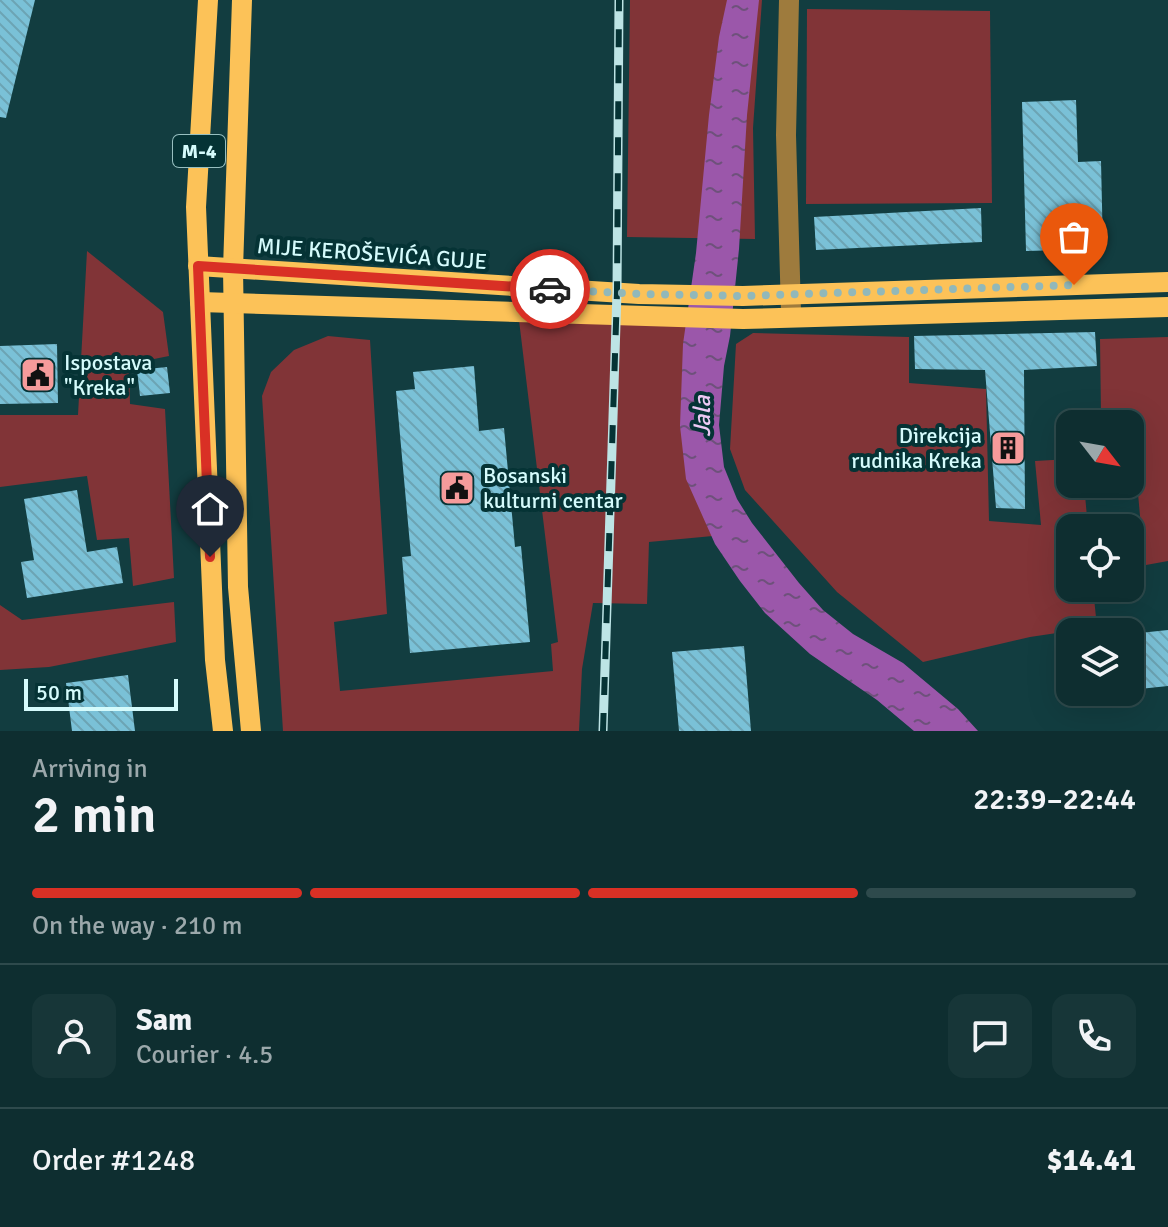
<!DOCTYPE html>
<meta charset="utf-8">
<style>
body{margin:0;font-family:Signika,sans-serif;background:#173638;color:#f1f3f6;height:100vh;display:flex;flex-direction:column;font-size:30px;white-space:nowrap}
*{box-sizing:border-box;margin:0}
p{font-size:26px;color:#9ba8ab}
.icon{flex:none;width:44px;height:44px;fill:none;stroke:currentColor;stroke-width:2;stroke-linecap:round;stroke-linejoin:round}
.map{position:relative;height:731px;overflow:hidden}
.panel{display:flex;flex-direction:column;background:#0e2e30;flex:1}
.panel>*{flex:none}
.needle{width:52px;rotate:121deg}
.fabs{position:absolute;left:1056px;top:410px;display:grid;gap:16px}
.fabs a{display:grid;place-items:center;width:88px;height:88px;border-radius:16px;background:#0e2e30;box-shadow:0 8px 32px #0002,0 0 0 2px #2e4a4c;font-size:40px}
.scale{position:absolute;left:24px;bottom:20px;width:154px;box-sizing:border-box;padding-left:8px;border:4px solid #d5fbfc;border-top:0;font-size:22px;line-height:28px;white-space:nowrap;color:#d5fbfc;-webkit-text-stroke:6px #053335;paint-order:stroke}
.pin{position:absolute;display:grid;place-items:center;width:68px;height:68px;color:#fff;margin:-82px -34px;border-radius:50% 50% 50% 0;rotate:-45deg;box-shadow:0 0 8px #0007}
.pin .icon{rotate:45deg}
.courier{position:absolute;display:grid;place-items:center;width:80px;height:80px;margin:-40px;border:6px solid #d93025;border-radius:50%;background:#fff;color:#222;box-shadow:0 2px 10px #0007}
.overview em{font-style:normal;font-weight:600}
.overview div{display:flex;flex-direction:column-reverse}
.overview{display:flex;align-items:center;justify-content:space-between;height:136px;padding:0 32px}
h1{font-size:52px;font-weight:600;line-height:60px}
.bar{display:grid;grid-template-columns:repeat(4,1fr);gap:12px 8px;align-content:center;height:96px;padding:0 32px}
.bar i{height:10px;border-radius:6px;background:#2e4a4c}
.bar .active{background:#d93025}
.bar p{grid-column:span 4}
.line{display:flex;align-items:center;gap:20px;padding:0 32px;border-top:2px solid #2e4a4c}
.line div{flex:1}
.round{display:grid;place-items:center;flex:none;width:84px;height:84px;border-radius:16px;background:#173638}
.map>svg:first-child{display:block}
.green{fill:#813437}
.water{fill:url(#water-ripples)}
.building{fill:url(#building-back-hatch)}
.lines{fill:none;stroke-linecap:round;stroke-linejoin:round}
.minor{stroke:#9e7b3d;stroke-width:20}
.major{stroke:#fcc258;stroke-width:20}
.rail-casing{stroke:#bde4e5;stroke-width:9}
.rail{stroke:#053335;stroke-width:6;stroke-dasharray:18;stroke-linecap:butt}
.done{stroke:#91b8ba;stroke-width:8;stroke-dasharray:0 14.4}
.route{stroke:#d93025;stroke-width:10}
.labels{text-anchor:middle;stroke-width:8;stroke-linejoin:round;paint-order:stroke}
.shield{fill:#053335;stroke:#97bfc0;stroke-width:2}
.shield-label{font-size:20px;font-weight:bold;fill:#d5fbfc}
.street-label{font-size:22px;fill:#d5fbfc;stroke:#053335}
.poi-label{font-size:22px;fill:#d5fbfc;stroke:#053335;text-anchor:start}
.water-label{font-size:24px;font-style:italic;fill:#ecc9f4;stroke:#053335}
</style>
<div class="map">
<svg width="1168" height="731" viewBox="0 0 1168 731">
<defs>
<pattern id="water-ripples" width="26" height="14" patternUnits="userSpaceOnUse" patternTransform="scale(2)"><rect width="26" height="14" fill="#9b57aa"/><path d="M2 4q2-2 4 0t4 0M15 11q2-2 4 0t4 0" fill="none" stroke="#6e517b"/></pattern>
<pattern id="building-back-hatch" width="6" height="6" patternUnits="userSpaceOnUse" patternTransform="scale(2)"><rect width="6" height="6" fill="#7ac1d7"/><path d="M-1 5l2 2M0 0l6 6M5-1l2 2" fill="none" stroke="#6ca4b4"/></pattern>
</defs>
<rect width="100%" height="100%" fill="#123d40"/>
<g class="green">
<polygon points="630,0 762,0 753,128 755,239 627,237"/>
<polygon points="807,9 990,11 992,203 806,204"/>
<polygon points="87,251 163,312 169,356 129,364 130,404 165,409 174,578 133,586 129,538 97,540 87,476 0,487 0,415 78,415"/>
<polygon points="518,312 705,318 700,428 734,534 649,542 647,604 593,603 582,669 579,731 283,731 262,396 271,372 294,350 328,336 370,340 387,614 334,622 340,691 553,671 551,644 558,642"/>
<polygon points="753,333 909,337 909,383 986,389 989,521 1041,525 1035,461 1070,459 1070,484 1084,484 1088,528 1070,528 1070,588 1093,588 1097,627 1030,637 923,662 837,592 745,490 730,449 736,344"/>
<polygon points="1168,337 1168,561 1146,565 1144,560 1131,416 1101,416 1100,339"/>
<polygon points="174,602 176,642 49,667 0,670 0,605 22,620"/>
</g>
<polygon class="water" points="727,0 759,0 747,115 739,249 730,336 724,366 719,425 724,467 737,499 752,523 799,583 823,610 853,634 903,663 958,709 978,731 914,731 877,700 810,654 765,613 740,581 715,544 686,479 680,426 683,344 696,253 709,115 719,37"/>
<g class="building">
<polygon points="0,0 35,0 6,118 0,117"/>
<polygon points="1076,100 1078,162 1101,161 1103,249 1026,251 1022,102"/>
<polygon points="981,208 982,242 816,250 814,217"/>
<polygon points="1095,332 1097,366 1024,370 1025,509 996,508 985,370 915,369 914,336"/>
<polygon points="57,344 58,403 0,404 0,346"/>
<polygon points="474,366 479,431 504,428 515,547 521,546 530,642 410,653 402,557 411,556 396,391 415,389 413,372"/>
<polygon points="167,367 170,393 140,396 137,370"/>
<polygon points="77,490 87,552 117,547 123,583 27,598 21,562 34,560 24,499"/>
<polygon points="1168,630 1168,686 1130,690 1130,634"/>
<polygon points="744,646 751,731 679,731 672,652"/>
<polygon points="128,675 135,731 72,731 66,683"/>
</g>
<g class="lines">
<polyline class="minor" points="789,0 786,135 791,312"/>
<g class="major">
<polyline points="208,0 196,207 215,660 223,731"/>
<polyline points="242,0 233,269 238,587 251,731"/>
<polyline points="198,266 639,294 743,296 1168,282"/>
<polyline points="200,302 743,319 1168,307"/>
</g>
<defs>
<polyline id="rail" points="603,731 617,292 619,0"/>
</defs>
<use href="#rail" class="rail-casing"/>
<use href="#rail" class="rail"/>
</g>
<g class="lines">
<polyline class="done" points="550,289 639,294 743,296 1074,285"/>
<polyline class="route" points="210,557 198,266 550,289"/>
</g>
<defs>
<symbol id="civic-square" viewBox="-11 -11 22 22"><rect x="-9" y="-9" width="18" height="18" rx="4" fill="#f59b9b" stroke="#053335"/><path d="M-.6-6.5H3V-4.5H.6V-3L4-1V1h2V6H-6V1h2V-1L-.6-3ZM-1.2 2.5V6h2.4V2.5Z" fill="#111"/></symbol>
<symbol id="building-square" viewBox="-11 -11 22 22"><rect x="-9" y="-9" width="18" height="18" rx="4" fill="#f59b9b" stroke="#053335"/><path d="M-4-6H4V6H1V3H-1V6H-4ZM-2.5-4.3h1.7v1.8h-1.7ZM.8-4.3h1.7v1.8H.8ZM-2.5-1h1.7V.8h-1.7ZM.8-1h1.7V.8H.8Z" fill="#111"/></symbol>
</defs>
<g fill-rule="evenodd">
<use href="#civic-square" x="18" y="355" width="40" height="40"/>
<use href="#building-square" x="988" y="428" width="40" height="40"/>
<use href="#civic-square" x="437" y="468" width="40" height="40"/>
</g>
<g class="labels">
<rect class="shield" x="173" y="135" width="52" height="32" rx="6"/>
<g class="shield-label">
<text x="199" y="158">M-4</text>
</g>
<g class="street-label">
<text transform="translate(372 253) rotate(4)" y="8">MIJE KEROŠEVIĆA GUJE</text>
</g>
<g class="poi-label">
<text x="64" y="370">Ispostava<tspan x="64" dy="25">"Kreka"</tspan></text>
<text x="982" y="443" text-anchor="end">Direkcija<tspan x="982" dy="25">rudnika Kreka</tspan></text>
<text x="483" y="483">Bosanski<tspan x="483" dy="25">kulturni centar</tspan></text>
</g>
<g class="water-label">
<text transform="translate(702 416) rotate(-90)" y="8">Jala</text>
</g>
</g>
</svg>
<div class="fabs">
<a><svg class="needle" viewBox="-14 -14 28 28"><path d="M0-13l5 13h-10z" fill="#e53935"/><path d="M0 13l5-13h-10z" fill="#9ba8ab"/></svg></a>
<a><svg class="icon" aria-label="locate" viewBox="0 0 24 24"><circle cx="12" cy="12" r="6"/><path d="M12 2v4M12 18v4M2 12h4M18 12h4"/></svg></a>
<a><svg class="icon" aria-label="layers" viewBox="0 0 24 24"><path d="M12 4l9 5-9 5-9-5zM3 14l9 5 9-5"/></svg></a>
</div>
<div class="scale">50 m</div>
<div class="pin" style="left:1074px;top:285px;background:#ea580c"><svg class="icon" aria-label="bag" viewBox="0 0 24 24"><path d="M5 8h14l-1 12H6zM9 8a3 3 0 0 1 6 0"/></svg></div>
<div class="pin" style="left:210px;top:557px;background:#1f2937"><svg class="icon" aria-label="home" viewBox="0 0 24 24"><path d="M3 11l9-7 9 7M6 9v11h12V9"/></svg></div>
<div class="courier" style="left:550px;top:289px"><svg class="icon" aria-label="car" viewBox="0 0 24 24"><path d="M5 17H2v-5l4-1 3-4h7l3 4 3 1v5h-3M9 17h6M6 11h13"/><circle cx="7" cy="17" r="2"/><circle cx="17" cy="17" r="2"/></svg></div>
</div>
<section class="panel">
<div class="overview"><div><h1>2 min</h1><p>Arriving in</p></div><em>22:39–22:44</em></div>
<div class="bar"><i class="active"></i><i class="active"></i><i class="active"></i><i></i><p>On the way · 210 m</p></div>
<div class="line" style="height:144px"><a class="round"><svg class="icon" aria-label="person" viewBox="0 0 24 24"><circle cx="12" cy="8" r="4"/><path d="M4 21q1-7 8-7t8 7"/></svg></a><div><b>Sam</b><p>Courier · 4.5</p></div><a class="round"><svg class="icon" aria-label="chat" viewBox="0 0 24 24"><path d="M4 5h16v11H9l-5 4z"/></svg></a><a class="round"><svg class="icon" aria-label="phone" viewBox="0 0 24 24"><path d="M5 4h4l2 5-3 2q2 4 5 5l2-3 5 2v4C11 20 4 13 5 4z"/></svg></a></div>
<div class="line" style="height:104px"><div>Order #1248</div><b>$14.41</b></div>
</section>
